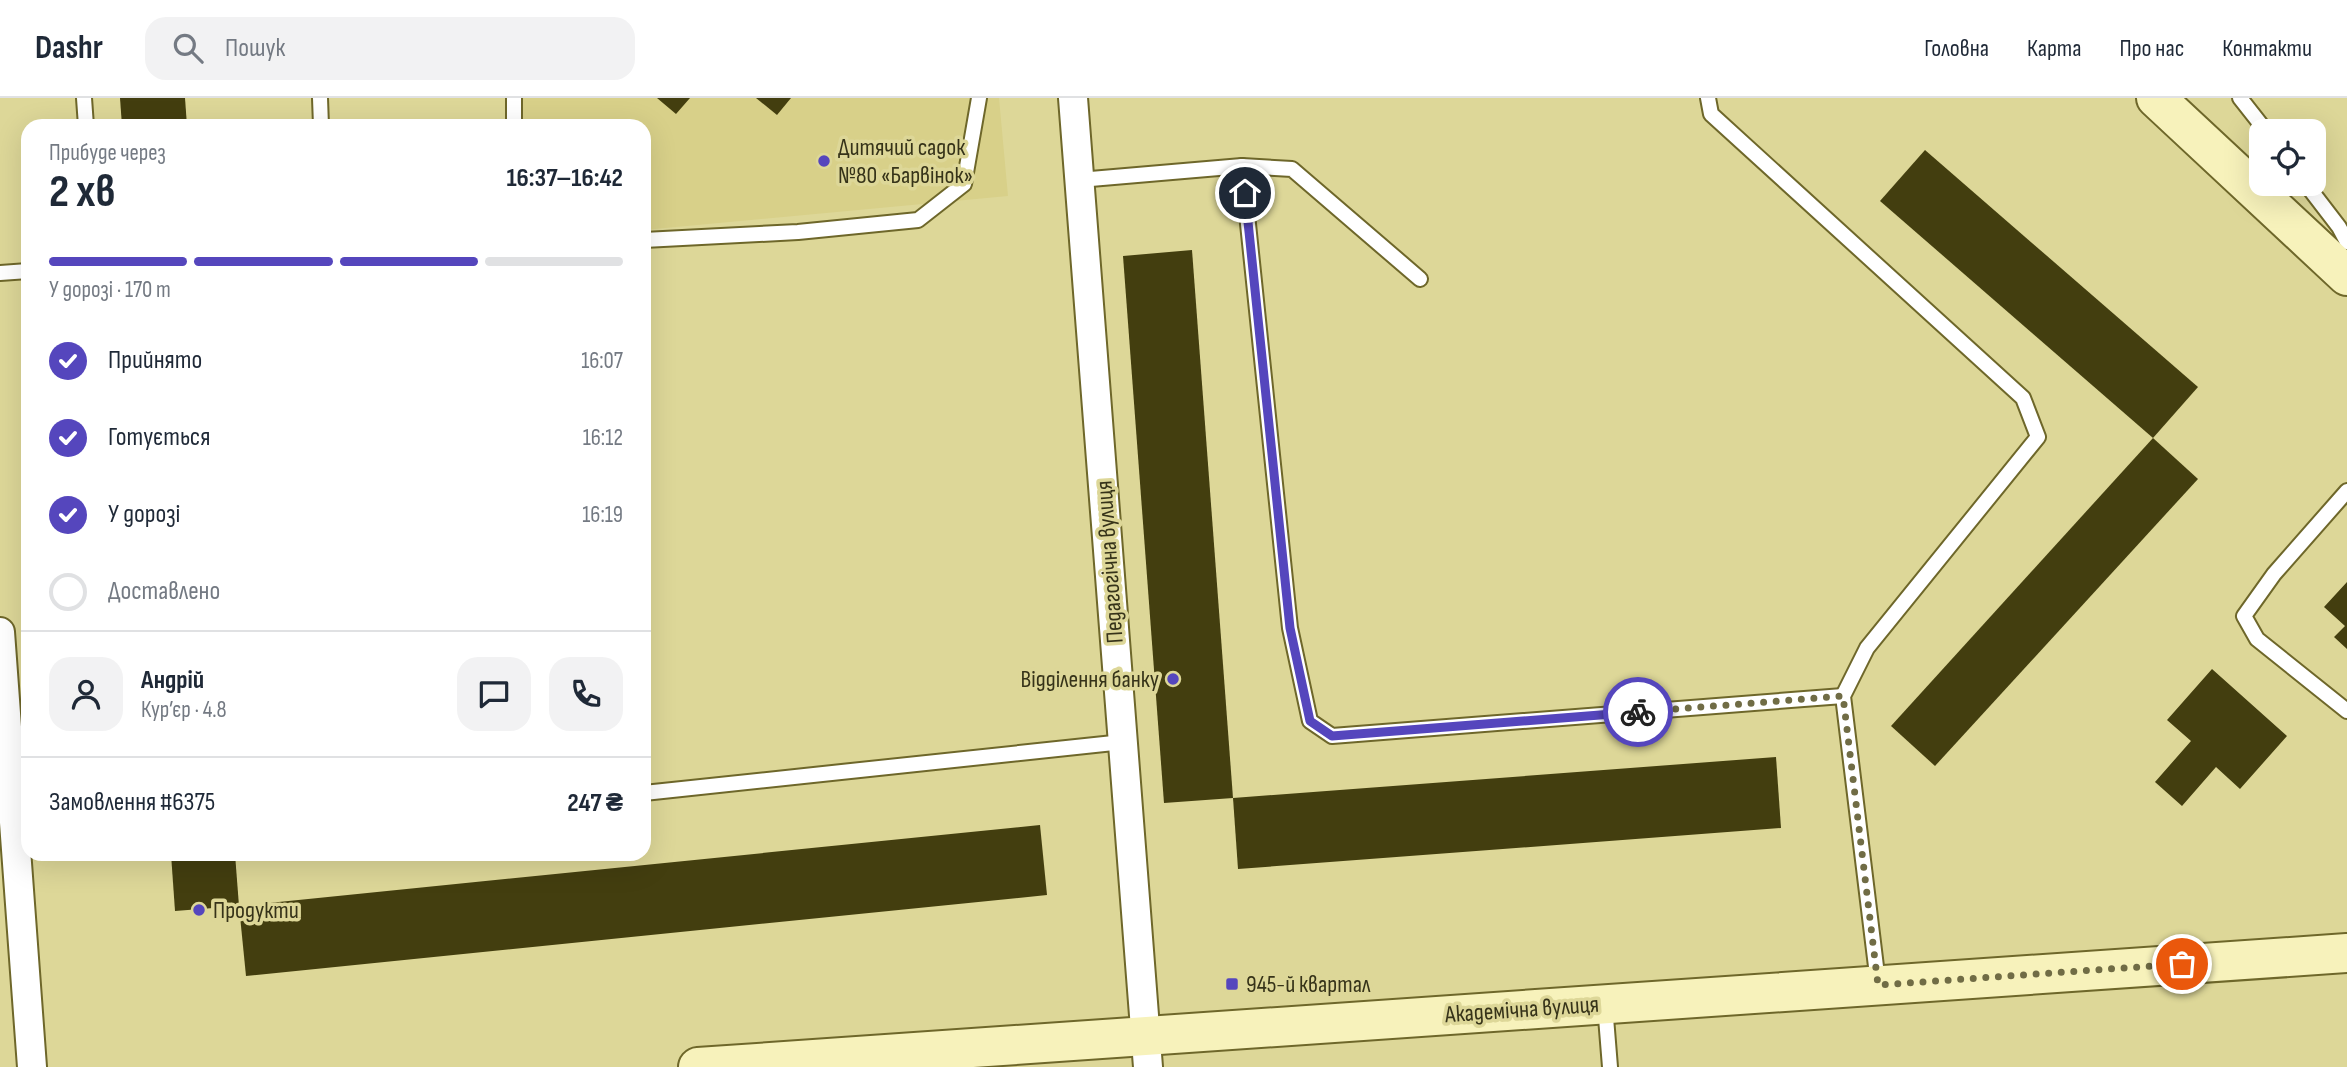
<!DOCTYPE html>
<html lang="uk">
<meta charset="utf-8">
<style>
body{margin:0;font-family:"Sofia Sans Condensed",sans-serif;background:#f2f2f3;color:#1f2937;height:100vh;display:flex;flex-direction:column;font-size:26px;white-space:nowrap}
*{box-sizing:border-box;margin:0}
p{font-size:23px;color:#747a83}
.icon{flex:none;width:38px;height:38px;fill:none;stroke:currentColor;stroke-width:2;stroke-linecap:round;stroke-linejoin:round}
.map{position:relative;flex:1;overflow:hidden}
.details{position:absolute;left:21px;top:21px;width:630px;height:742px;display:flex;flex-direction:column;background:#fff;border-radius:21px;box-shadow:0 7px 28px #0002}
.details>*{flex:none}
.fabs{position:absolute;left:2249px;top:21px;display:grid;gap:14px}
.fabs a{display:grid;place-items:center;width:77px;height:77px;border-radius:14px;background:#fff;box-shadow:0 7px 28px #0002;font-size:35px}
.pin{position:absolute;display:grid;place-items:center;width:60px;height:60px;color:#fff;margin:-30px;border:4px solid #fff;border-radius:50%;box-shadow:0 2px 7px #0007}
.courier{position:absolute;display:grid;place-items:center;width:70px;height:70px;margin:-35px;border:5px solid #5546bd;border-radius:50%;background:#fff;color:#222;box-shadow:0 2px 9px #0007}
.summary em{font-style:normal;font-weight:700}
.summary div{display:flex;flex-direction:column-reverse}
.summary{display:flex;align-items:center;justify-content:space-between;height:119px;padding:0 28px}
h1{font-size:46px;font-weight:700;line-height:52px}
.bar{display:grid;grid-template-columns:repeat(4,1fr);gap:10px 7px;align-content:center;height:84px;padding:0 28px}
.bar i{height:9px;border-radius:5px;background:#e0e1e3}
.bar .current{background:#5546bd}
.bar p{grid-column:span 4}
.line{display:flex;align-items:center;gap:18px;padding:0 28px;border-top:2px solid #e0e1e3}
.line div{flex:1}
.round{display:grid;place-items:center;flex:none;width:74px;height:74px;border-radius:21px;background:#f2f2f3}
ol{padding:0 28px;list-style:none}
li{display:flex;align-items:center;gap:21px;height:77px}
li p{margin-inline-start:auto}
li .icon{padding:7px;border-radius:50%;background:#5546bd;color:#fff;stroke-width:4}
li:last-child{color:#747a83}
li i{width:38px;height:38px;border:4px solid #e0e1e3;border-radius:50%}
header{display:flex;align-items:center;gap:42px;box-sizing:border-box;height:98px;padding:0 35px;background:#fff;border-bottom:2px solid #e0e1e3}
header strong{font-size:33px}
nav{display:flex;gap:38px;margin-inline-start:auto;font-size:24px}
.search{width:490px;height:63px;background:#f2f2f3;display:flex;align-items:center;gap:18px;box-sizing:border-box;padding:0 24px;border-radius:21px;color:#747a83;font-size:26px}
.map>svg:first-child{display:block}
.built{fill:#d8d089}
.building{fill:#433e0f}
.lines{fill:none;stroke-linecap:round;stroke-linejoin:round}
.lane-casing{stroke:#6e672a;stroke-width:18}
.street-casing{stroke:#6e672a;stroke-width:32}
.secondary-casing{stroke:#6e672a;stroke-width:42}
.lane{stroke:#fff;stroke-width:14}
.street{stroke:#fff;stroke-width:28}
.secondary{stroke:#f7f2bb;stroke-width:38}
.done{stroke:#706c45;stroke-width:7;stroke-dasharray:0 12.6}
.route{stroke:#5546bd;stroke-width:9}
.poi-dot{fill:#5546bd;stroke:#ddd798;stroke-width:2.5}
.labels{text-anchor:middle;stroke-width:7;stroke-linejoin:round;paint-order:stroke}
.poi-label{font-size:24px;fill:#363319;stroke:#ddd798;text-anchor:start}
.street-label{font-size:24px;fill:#363319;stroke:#ddd798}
</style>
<header>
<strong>Dashr</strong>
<div class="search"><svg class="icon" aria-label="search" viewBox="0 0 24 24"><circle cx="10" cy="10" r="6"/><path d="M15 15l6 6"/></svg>Пошук</div>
<nav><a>Головна</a><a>Карта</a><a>Про нас</a><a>Контакти</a></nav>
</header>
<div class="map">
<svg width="2347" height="969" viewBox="0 0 2347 969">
<rect width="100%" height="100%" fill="#ddd798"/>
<polygon class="built" points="515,0 999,0 1008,98 644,132 644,28 518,28"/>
<g class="building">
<polygon points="120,0 185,0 187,28 122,28"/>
<polygon points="657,0 690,0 676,16"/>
<polygon points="756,0 791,0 777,17"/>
<polygon points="1925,52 2198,289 2153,340 1880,103"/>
<polygon points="1192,152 1233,700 1164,705 1123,158"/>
<polygon points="2153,340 2198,381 1935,668 1891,628"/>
<polygon points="2347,484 2347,551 2334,539 2345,528 2324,509"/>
<polygon points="2212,571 2287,638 2240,691 2216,669 2182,708 2155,684 2191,643 2167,622"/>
<polygon points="1776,659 1781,730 1238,771 1233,700"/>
<polygon points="1040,727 1047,797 246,878 239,808"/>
<polygon points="171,756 235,756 239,808 175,813"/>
</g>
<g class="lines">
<defs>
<g id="lane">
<polyline points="84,0 86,28"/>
<polyline points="320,0 321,28"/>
<polyline points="1708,0 1711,16 2023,300 2038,339 1867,550 1843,598 1878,885"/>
<polyline points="2240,0 2266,33"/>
<polyline points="514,28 514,0"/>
<polyline points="1242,68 1290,530 1310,623 1332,638 1843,598"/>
<polyline points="1079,82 1242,68 1292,71 1420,181"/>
<polyline points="2306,86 2339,129 2347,144"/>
<polyline points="644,142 798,134 918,122 964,86 979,0"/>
<polyline points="0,175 28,173"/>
<polyline points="2347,393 2274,476 2244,518 2257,541 2347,613"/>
<polyline points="644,695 1123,644"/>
<polyline points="1605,907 1610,969"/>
</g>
<g id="street">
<polyline points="1073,0 1148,969"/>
<polyline points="0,534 32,969"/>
</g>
<g id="secondary">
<polyline points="2156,0 2347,178"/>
<polyline points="698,969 2347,855"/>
</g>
</defs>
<use href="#lane" class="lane-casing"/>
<use href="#street" class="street-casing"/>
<use href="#secondary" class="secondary-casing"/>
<use href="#lane" class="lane"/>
<use href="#street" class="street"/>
<use href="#secondary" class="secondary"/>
</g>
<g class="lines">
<polyline class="done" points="1638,614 1843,598 1878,887 2182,866"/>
<polyline class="route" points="1245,95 1290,530 1310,623 1332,638 1638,614"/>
</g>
<g class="poi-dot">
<circle cx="824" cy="63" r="7"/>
<circle cx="1173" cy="581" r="7"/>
<circle cx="199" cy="812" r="7"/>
<rect x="1225" y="879" width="14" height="14" rx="3.5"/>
</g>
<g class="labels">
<g class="poi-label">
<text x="838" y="57">Дитячий садок<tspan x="838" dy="28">№80 «Барвінок»</tspan></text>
<text x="1159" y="589" text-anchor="end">Відділення банку</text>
<text x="213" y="820">Продукти</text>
<text x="1246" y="894">945-й квартал</text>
</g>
<g class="street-label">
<text transform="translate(1109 464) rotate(-94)" y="8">Педагогічна вулиця</text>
<text transform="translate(1522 911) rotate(-4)" y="8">Академічна вулиця</text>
</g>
</g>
</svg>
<div class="fabs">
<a><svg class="icon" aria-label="locate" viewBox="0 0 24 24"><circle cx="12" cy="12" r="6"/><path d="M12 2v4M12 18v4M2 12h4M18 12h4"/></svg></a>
</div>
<div class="pin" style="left:2182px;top:866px;background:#ea580c"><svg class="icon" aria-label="bag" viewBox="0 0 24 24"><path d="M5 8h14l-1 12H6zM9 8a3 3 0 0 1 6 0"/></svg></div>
<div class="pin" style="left:1245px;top:95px;background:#1f2937"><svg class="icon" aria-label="home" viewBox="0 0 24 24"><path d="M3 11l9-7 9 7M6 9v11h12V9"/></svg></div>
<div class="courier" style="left:1638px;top:614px"><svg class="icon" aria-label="bike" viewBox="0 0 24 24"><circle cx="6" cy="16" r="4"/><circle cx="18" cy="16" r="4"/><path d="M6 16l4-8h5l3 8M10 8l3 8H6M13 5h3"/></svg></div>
<section class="details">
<div class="summary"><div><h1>2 хв</h1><p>Прибуде через</p></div><em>16:37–16:42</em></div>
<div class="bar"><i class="current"></i><i class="current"></i><i class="current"></i><i></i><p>У дорозі · 170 m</p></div>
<ol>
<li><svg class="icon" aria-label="check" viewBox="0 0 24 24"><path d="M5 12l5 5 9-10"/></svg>Прийнято<p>16:07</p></li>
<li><svg class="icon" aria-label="check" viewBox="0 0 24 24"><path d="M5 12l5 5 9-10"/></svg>Готується<p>16:12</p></li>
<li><svg class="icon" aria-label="check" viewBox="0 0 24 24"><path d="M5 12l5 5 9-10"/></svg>У дорозі<p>16:19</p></li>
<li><i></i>Доставлено</li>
</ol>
<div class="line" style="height:126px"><a class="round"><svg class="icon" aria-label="person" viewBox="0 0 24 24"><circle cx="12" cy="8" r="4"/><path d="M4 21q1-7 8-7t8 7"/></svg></a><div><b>Андрій</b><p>Кур’єр · 4.8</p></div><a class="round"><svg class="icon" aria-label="chat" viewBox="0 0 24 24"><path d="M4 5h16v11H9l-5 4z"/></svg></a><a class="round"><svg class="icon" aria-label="phone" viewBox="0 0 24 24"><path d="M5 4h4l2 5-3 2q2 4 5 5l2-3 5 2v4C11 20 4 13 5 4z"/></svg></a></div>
<div class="line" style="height:91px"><div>Замовлення #6375</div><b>247 ₴</b></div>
</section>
</div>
